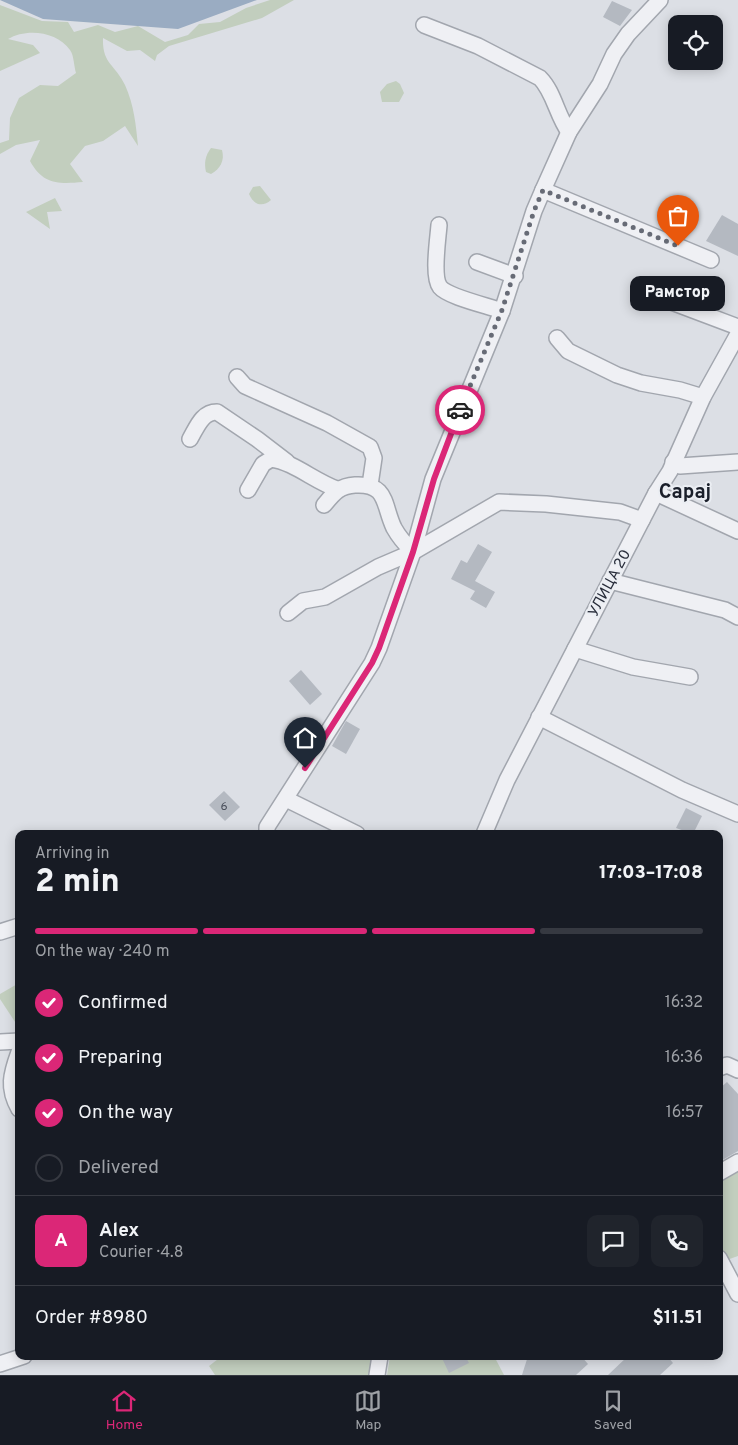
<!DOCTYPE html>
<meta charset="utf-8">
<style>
body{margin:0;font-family:Overpass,sans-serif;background:#20242c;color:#f1f3f6;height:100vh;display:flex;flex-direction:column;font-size:19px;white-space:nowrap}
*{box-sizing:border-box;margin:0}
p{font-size:16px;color:#9ea1a6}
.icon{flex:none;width:28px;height:28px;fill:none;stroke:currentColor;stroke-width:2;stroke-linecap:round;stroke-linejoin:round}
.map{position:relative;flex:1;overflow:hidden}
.details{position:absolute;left:15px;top:830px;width:708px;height:530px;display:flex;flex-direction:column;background:#171b24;border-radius:10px;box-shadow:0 2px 12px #0003}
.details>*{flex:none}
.controls{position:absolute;left:668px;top:15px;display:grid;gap:10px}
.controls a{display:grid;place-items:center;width:55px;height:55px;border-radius:10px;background:#171b24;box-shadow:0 2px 12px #0003;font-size:25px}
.pin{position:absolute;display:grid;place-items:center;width:42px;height:42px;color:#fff;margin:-51px -21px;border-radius:50% 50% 50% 0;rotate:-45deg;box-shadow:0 0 5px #0007}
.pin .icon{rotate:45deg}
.courier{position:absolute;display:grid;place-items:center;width:50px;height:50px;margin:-25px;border:4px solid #db2777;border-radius:50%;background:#fff;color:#222;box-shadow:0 1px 6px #0007}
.bubble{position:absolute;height:35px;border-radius:10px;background:#171b24;box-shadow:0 2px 12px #0003;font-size:16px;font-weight:800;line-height:35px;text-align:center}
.headline em{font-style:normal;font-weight:800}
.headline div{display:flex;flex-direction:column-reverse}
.headline{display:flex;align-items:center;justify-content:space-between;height:85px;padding:0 20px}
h1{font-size:32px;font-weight:800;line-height:38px}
.bar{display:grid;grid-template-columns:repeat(4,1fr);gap:8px 5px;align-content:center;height:60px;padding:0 20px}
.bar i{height:6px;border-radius:4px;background:#363941}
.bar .current{background:#db2777}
.bar p{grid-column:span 4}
.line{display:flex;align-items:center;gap:12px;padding:0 20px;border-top:1px solid #363941}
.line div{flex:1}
.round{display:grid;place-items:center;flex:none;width:52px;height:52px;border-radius:10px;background:#20242c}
ol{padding:0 20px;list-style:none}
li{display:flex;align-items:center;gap:15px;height:55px}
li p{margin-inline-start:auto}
li .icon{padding:5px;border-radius:50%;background:#db2777;color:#fff;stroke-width:4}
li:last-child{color:#9ea1a6}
li i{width:28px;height:28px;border:2px solid #363941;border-radius:50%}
.tab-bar{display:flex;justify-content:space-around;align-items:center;height:70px;border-top:1px solid #363941;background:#171b24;font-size:14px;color:#9ea1a6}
.tab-bar a{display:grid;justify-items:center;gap:2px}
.tab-bar .current{color:#db2777}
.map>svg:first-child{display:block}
.green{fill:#c2cebe}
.water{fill:#9aacc2}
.building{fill:#b4b9c1}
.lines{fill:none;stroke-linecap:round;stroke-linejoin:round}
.minor-casing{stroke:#a2a6ae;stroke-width:18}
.minor{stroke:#eff0f4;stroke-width:15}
.done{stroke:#676b76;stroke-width:5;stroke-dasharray:0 9}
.route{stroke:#db2777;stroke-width:6}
.labels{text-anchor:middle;stroke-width:4;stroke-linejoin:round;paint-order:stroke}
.number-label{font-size:12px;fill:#4b505c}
.street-label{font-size:15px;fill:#282d3a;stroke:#ebeef3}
.district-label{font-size:20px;font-weight:bold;fill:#1a1f2a;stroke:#ebeef3}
</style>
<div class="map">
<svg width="738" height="1375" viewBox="0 0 738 1375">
<rect width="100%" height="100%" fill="#dcdfe5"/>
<g class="green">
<path d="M270 0H294L262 18 169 46 157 55 155 61 140 50 127 51 103 38C102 64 115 64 125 85 134 105 136 125 138 146L125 126 103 141 85 146 70 164 83 182C59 184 43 185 30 161L40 140 16 145 0 154V143L9 140 10 118 19 98 40 85 58 86 76 73C74 67 74 55 70 50 57 31 26 28 8 39L33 45 40 53 0 71V5L42 21 68 22 74 32 98 25 115 32 138 26 165 42 188 35 199 24 220 22 246 8Z"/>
<polygon points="396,81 400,84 404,93 399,102 382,102 380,92 387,84"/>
<path d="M211 148 222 150C225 161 220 169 211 174L206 172C204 163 205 156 211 148Z"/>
<path d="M260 186 271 200C262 208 253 204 249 194L253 187Z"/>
<polygon points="55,198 62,211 47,212 50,229 26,212"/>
<polygon points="19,983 19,1028 0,999 0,994"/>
<polygon points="738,1162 738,1256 721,1262 719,1258 719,1173"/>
<polygon points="222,1356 372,1356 369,1375 215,1375 209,1366"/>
<polygon points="390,1356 494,1356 504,1375 387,1375"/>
</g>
<polygon class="water" points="0,0 257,0 178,29 43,19"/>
<g class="building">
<polygon points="612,1 632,10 620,26 603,17"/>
<polygon points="722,215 738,224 738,256 706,241"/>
<polygon points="478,544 492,552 475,581 495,592 486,608 470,599 475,591 451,579 461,560 467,563"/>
<polygon points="301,670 322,694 310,705 289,681"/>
<polygon points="346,721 360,729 346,754 332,746"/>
<polygon points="224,791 240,807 225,821 209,805"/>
<polygon points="686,808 702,816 693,834 676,828"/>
<polygon points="727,1082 738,1094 738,1151 719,1162 719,1089"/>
<polygon points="441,1356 465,1356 469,1363 449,1373"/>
<polygon points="528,1356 581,1356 588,1364 576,1375 522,1375"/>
<polygon points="628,1356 667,1356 673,1363 660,1375 608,1375"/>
</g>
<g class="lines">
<defs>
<g id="minor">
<path d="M424 25 478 46 540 78C554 92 557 116 569 132"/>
<polyline points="543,190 711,260"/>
<path d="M439 225C438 239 432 277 440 287 448 297 489 306 502 311"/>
<polyline points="477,262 515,276"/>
<polyline points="661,298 738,327"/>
<polyline points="557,338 568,351 617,375 641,383 680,390 703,397"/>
<polyline points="237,377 245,386 327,423 370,447 374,458 370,485"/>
<path d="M190 439C197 427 202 412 217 412L257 439 287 462"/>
<polyline points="673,462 680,466 738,462"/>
<path d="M248 490 263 464 271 459C294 462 314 481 337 489"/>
<polyline points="656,493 738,531"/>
<path d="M324 505C334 493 339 486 355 485 388 483 383 505 394 528 399 537 406 545 413 552"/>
<polyline points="610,581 725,610 738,617"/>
<polyline points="288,613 303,601 325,597 378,567 413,552 499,502 546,504 620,512 642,520"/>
<polyline points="575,649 633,667 690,677"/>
<polyline points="539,717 682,790 738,814"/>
<polyline points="286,799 357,834"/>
<polyline points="267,834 267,827 372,663 379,648 413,552 433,479 502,311 534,211 543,190 569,132 600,84 614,54 628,34 660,0"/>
<polyline points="484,834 507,780 656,493 670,471 703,397 738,334"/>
<polyline points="0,932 19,926"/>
<polyline points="0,1042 19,1041"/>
<path d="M19 1052C11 1074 7 1088 19 1109"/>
<polyline points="719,1068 727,1065 738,1070"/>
<polyline points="719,1173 738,1162"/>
<polyline points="719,1258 738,1294"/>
<polyline points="0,1364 24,1356"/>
<polyline points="377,1375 380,1356"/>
</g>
</defs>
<use href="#minor" class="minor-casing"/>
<use href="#minor" class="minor"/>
</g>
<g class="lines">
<polyline class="done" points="460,410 502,310 534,211 543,190 678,246"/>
<polyline class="route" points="305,768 372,663 379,648 413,552 434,479 460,410"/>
</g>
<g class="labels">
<g class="number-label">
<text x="224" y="810">6</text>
</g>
<g class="street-label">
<text transform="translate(609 583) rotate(-62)" y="5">УЛИЦА 20</text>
</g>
<g class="district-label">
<text x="685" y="498">Сарај</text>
</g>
</g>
</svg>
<div class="controls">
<a><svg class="icon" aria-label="locate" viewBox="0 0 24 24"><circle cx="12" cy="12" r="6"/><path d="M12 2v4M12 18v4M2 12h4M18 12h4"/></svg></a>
</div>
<div class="pin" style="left:678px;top:246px;background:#ea580c"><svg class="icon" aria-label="bag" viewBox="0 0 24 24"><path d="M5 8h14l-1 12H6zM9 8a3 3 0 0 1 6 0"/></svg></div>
<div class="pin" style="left:305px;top:768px;background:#1f2937"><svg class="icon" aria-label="home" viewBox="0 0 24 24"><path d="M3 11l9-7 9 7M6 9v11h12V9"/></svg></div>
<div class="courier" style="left:460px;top:410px"><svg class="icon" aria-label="car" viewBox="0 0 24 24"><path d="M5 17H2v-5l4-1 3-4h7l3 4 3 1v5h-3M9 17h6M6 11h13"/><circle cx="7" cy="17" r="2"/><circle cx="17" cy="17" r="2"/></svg></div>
<div class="bubble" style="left:630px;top:276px;width:95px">Рамстор</div>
<section class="details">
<div class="headline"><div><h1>2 min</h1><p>Arriving in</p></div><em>17:03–17:08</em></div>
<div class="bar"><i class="current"></i><i class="current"></i><i class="current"></i><i></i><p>On the way · 240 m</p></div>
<ol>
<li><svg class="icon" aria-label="check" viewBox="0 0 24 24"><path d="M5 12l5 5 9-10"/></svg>Confirmed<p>16:32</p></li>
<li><svg class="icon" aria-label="check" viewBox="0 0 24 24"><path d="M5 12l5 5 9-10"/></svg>Preparing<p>16:36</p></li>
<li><svg class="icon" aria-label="check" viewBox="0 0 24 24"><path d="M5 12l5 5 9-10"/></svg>On the way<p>16:57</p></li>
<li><i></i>Delivered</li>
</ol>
<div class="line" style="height:90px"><b class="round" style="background:#db2777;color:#fff">A</b><div><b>Alex</b><p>Courier · 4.8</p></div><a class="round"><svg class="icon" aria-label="chat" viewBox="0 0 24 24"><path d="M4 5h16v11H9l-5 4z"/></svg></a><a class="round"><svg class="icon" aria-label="phone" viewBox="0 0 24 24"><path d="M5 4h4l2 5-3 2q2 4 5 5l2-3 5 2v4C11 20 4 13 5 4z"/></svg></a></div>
<div class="line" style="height:65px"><div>Order #8980</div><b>$11.51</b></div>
</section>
</div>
<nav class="tab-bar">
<a class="current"><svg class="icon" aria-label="home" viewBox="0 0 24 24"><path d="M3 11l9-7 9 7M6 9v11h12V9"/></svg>Home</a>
<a><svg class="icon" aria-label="map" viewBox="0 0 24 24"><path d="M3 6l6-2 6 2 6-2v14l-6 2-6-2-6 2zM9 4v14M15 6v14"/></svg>Map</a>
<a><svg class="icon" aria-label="saved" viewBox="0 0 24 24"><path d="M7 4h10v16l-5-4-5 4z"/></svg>Saved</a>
</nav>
